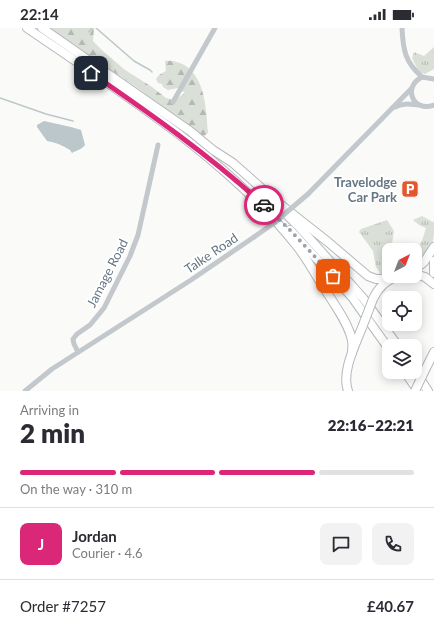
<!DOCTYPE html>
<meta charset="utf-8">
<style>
body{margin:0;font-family:Lato,sans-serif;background:#f2f2f3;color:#2b2b33;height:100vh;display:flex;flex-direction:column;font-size:15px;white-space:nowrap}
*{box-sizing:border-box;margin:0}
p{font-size:13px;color:#7c7c81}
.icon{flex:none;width:22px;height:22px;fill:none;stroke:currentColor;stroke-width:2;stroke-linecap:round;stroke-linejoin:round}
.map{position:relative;height:363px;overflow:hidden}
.drawer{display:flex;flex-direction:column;background:#fff;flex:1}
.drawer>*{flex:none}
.needle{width:26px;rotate:42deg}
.fabs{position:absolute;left:382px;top:215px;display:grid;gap:8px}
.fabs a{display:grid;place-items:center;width:40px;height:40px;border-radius:8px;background:#fff;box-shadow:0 2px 10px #0003;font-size:20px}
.pin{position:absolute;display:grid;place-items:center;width:34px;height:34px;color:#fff;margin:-17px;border-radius:8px;box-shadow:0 2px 6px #0006}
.courier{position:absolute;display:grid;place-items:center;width:40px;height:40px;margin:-20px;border:3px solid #db2777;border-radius:50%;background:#fff;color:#222;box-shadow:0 1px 5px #0007}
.overview em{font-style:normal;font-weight:800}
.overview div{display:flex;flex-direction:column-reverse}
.overview{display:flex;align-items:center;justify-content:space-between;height:68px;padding:0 20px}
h1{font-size:26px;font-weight:800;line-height:30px}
.bar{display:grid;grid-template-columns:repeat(4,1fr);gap:6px 4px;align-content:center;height:48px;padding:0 20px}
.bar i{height:5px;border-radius:3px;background:#e1e1e2}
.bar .active{background:#db2777}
.bar p{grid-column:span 4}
.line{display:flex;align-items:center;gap:10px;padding:0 20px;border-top:1px solid #e1e1e2}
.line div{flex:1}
.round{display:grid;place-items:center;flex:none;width:42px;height:42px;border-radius:8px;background:#f2f2f3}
.status{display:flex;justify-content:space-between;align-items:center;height:28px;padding:0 20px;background:#fff;direction:ltr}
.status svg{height:11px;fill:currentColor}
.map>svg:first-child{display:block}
.grass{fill:url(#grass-tufts)}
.forest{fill:url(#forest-firs)}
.water{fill:#bbc7cb}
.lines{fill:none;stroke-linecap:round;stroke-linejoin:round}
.stream{stroke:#bbc7cb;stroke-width:1.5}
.highway-casing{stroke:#b4b9bd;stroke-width:10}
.minor{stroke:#c3c8cc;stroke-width:5}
.highway{stroke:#fff;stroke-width:8}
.highway-bridge-casing{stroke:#b4b9bd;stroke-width:10;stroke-linecap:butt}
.minor-bridge{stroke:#c3c8cc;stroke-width:5}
.highway-bridge{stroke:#fff;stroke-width:8}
.done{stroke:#99a4ac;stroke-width:4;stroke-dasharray:0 7.2}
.route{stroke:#db2777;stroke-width:5}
.labels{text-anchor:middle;stroke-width:4;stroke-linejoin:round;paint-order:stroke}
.poi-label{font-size:13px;font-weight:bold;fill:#657683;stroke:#fff;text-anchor:end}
.street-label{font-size:13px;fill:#657683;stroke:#fff}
</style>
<div class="status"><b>22:14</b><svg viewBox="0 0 49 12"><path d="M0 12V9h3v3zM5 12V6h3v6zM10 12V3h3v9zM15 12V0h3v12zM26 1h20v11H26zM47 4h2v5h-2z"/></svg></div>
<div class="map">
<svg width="434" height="363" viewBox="0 0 434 363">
<defs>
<pattern id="grass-tufts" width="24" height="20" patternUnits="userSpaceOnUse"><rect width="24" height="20" fill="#dadfd7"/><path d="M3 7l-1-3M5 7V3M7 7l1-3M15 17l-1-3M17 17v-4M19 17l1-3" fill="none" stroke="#b4b9b4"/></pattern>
<pattern id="forest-firs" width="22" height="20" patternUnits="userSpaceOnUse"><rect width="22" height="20" fill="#dadfd7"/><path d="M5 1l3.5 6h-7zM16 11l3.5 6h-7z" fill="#b4b9b4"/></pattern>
</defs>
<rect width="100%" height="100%" fill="#fafaf8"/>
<g class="grass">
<polygon points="434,19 434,41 425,46 419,44 412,30 414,24 424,28"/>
<path d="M422 188 433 194 434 193C434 218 434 219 415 237V222C422 216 423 209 426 200L419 197 413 192Z"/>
<polygon points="387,192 394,203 391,222 389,222 389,228 383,234 389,241 389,248 380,250 379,243 376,239 373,223 359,204 361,201"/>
</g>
<path class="forest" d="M49 0H94L93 13 103 23 125 42 152 59 166 70 170 71H176L185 65 178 60 168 62 163 59 162 56 158 55 156 51 159 47 166 43 165 33C172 32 179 34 186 38 206 53 206 82 208 105L204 108H201L139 61Z"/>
<path class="water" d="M44 93 71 99 81 102 85 117C81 122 77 122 72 125L70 122C62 117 55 114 47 113L37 99V97Z"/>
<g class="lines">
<g class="stream">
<polyline points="96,0 134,33 150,42 152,44"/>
<polyline points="89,4 92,0"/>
<polyline points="0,70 46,86 73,93"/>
</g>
<defs>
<g id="highway">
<path d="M27 0C120 64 225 128 296 217 306 229 314 244 322 257 331 271 350 297 352 313 353 317 352 321 352 325"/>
<polyline points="42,0 190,103 213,122 233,135 276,173 328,214 368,248 376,251 390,251"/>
<polyline points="287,187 300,200 363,270 398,318"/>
<polyline points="290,202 352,269 389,321"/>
<polyline points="434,233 434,245"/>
<polyline points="415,241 424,234 434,219"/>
<polyline points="415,246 425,249 434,256"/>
<path d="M373 271C378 260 386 252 398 248"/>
<polyline points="415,343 428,363"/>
<polyline points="405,344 418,363"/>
<polyline points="424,344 434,324"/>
<path d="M348 363C341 343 356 316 363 297"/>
</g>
</defs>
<use href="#highway" class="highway-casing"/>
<g class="minor">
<path d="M402 0C403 22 405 34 422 49"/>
<path d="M434 51 422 49C402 59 413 85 434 77"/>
<polyline points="173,74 215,0"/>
<path d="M395 79C402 75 409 76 418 77"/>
<polyline points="308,166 411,61"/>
<polyline points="78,324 74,316 73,311 77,306 90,297 104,280 130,228 138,207 158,117"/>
<polyline points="25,363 52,341 191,252 254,209"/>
</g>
<use href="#highway" class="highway"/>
<defs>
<g id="highway-bridge">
<polyline points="363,297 373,271"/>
<polyline points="415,363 424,344"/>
</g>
</defs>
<use href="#highway-bridge" class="highway-bridge-casing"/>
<polyline class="minor-bridge" points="254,209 274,195 308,166"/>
<use href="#highway-bridge" class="highway-bridge"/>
</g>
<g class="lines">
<polyline class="done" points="264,177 291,203 333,248"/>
<path class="route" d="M91 45C151 86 210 128 264 177"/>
</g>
<defs>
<symbol id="parking-square" viewBox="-11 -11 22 22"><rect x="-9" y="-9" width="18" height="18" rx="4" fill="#e4572e" stroke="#fff"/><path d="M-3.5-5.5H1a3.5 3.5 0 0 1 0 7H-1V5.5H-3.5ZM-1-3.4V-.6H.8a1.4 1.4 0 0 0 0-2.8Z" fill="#fff"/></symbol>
</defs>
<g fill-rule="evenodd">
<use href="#parking-square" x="400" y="151" width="20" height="20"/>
</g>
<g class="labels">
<g class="poi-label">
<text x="397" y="159">Travelodge<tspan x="397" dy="15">Car Park</tspan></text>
</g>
<g class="street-label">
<text transform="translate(211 225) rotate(-34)" y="5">Talke Road</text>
<text transform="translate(107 245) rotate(-63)" y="5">Jamage Road</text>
</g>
</g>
</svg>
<div class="fabs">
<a><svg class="needle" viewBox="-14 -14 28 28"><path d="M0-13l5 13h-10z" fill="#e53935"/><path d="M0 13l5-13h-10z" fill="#7c7c81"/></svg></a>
<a><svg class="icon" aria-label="locate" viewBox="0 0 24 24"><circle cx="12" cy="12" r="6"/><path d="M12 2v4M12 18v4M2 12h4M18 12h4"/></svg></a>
<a><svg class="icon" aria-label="layers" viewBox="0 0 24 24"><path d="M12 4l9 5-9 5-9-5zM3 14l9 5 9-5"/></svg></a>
</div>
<div class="pin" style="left:333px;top:248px;background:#ea580c"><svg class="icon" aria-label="bag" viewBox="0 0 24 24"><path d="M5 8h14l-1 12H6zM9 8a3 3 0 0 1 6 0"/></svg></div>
<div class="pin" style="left:91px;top:45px;background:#1f2937"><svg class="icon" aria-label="home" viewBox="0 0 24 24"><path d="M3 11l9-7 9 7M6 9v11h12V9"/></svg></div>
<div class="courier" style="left:264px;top:177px"><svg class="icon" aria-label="car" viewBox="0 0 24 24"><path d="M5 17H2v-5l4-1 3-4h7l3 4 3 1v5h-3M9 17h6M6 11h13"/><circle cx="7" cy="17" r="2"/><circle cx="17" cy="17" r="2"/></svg></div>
</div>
<section class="drawer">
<div class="overview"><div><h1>2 min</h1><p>Arriving in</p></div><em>22:16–22:21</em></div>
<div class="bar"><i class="active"></i><i class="active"></i><i class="active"></i><i></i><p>On the way · 310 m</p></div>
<div class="line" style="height:72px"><b class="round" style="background:#db2777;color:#fff">J</b><div><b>Jordan</b><p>Courier · 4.6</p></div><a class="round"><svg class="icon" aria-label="chat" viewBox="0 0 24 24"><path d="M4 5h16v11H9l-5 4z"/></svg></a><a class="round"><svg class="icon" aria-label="phone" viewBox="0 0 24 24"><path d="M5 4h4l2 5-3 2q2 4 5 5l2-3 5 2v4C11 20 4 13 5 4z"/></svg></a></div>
<div class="line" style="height:52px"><div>Order #7257</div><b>£40.67</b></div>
</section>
